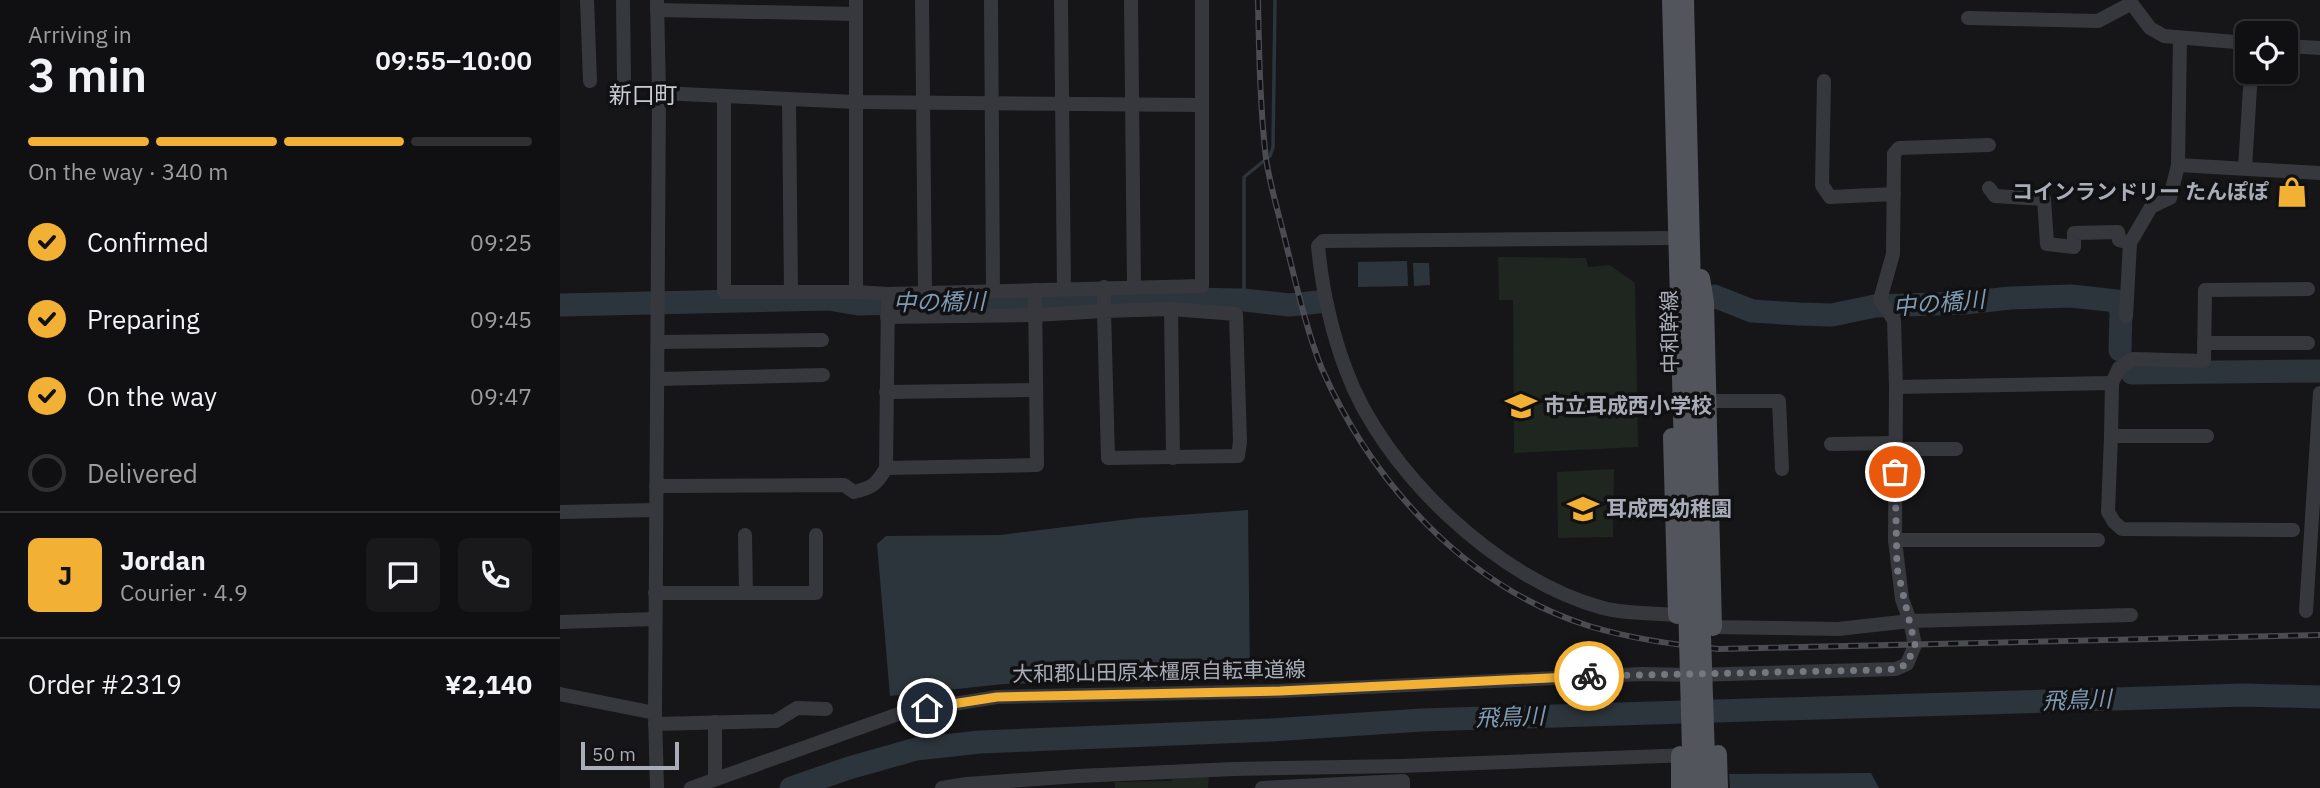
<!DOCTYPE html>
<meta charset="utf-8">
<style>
body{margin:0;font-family:"IBM Plex Sans","Noto Sans JP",sans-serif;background:#19191b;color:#f1f3f6;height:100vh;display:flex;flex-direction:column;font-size:26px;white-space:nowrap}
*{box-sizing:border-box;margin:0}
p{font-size:23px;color:#9c9d9f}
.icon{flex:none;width:38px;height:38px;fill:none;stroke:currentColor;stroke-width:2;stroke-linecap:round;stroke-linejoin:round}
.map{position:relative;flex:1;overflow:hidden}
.sheet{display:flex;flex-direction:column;background:#101012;width:560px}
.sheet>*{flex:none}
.tools{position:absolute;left:1675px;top:21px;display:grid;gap:14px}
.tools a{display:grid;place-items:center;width:63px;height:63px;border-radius:10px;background:#101012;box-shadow:0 2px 5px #0004,0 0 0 2px #303032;font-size:35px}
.scale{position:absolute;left:21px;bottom:18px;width:98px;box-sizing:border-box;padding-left:7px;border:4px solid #a8adb8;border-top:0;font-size:19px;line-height:24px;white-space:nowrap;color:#a8adb8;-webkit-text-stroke:5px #111113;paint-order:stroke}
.pin{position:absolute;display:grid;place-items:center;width:60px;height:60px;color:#fff;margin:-30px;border:4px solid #fff;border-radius:50%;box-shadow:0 2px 7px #0007}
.courier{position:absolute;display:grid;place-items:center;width:70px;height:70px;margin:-35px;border:5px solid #f2b134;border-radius:50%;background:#fff;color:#222;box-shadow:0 2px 9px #0007}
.summary em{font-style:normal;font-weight:600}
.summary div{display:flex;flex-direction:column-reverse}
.summary{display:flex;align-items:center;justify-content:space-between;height:119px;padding:0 28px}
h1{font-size:46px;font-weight:600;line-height:52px}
.bar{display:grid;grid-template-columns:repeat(4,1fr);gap:10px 7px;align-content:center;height:84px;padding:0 28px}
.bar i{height:9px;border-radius:5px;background:#303032}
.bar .current{background:#f2b134}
.bar p{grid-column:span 4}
.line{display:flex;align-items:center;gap:18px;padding:0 28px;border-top:2px solid #303032}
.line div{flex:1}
.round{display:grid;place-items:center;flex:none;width:74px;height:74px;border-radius:10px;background:#19191b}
ol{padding:0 28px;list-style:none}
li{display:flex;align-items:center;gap:21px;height:77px}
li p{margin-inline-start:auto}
li .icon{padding:7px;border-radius:50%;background:#f2b134;color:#111;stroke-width:4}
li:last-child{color:#9c9d9f}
li i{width:38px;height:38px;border:4px solid #303032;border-radius:50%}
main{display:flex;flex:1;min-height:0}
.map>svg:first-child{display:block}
.green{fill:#1e261f}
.water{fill:#2c353c}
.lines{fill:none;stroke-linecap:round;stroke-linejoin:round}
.stream{stroke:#2c353c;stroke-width:3.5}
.river{stroke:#2c353c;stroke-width:23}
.minor{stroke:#37383d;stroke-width:14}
.major{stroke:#53555c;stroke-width:18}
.rail-casing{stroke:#4a4c52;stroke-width:6}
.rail{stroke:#111113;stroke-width:3.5;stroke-dasharray:10;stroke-linecap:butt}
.major-bridge{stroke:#53555c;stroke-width:18}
.done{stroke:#757880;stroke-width:7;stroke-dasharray:0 12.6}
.route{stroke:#f2b134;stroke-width:9}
.labels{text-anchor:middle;stroke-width:7;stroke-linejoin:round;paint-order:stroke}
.poi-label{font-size:21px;font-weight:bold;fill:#a8adb8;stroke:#111113;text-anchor:start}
.street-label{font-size:21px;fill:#a8adb8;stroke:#111113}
.neighbourhood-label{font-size:23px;fill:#c9ccd4;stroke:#111113}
.water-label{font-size:23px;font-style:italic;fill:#7f9bb3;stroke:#111113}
</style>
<main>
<section class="sheet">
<div class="summary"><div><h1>3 min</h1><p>Arriving in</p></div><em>09:55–10:00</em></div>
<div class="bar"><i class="current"></i><i class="current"></i><i class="current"></i><i></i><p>On the way · 340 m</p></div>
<ol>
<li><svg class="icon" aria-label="check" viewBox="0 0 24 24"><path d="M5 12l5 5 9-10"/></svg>Confirmed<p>09:25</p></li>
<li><svg class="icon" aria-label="check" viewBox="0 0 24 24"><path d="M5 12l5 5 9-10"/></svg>Preparing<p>09:45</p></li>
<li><svg class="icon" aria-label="check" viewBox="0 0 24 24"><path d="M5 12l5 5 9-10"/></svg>On the way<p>09:47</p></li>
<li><i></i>Delivered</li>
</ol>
<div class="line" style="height:126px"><b class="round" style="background:#f2b134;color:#111">J</b><div><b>Jordan</b><p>Courier · 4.9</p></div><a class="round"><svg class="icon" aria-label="chat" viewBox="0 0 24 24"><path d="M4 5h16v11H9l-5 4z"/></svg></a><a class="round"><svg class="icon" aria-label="phone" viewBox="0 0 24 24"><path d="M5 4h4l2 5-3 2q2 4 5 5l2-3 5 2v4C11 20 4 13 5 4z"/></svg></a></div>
<div class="line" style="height:91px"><div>Order #2319</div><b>¥2,140</b></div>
</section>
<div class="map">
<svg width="1760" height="788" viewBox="0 0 1760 788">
<rect width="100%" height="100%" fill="#161618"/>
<g class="green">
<polygon points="938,257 1026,258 1028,267 1050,265 1075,283 1078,447 954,453 953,300 939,300"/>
<polygon points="1054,469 1053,537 998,538 997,472"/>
<polygon points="649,776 648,788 555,788 555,782 611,781 613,779"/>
</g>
<g class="water">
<polygon points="847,261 848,286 798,287 798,262"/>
<polygon points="853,263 869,263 870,285 854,286"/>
<polygon points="688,510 690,679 444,684 330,696 317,544 326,536 440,535 578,518"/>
<polygon points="1311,773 1319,788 1170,788 1169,774"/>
</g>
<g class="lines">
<polyline class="stream" points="684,300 684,177 710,156 713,147 715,0"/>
<g class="river">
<polyline points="1154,296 1192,311 1239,314 1272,315 1315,306 1405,303 1450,298 1511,296 1557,301 1561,312 1560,350"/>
<polyline points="0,305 269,299 298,304 571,298 684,300 729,305 758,302"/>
<polyline points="1572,373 1760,371"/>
<polyline points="231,788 289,768 356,749 420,742 711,730 862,720 1684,695 1760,697"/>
</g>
<g class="minor">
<polyline points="27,0 30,81"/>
<polyline points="63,0 64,79"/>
<polyline points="97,0 99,93 95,713 97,788"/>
<polyline points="296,0 296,292"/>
<polyline points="362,0 365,293"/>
<polyline points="431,0 433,290"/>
<polyline points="501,0 504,290"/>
<polyline points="571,0 574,287"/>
<polyline points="1569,0 1590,28 1604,36 1687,43"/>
<polyline points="97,10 296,14"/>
<polyline points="1408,18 1538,21 1570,4"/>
<polyline points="1620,39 1618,165 1760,173"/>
<polyline points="1726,46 1760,48"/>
<polyline points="1264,81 1262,185 1270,197 1334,194"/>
<polyline points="99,93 296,102 642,105"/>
<polyline points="164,98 164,292 296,292 328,294 642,286 642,0"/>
<polyline points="229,100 231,292"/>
<polyline points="1685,168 1691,72"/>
<polyline points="1429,188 1435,196 1484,199 1487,244 1514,247 1514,233 1558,232 1559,240 1570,243 1566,316"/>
<path d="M1117 238 763 241 758 246C762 288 771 330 786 370 823 471 938 580 1043 608 1066 614 1093 613 1117 615L1125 618"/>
<polyline points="1570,243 1591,207 1610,198 1618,165"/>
<polyline points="328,294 326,468 477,465 475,290"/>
<polygon points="611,309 676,314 680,442 678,456 548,458 544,311"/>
<polyline points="611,309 613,458"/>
<polyline points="327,317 475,315 544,311 544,287"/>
<polyline points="98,342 262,340"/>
<polyline points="1644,343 1748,343"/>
<polyline points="98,379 263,375"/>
<polyline points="1336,387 1552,383"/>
<polyline points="326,392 476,390"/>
<polyline points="1147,401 1219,401 1222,469"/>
<polyline points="1551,436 1548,512 1554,522 1562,529 1733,530"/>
<polyline points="1647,436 1551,436 1552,383 1559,368 1573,359 1644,361 1645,290 1748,289"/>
<polyline points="1271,444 1335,443"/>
<polyline points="1335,449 1396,449"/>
<path d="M96 486 284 485 294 492C312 488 317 484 326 468"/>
<polyline points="0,512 96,510"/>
<polyline points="185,535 186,593"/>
<polyline points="1335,540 1538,540"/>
<polyline points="95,593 256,593 256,535"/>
<polyline points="1746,611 1760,393"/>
<polyline points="0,622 95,619"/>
<polyline points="1145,624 1153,627 1278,629 1350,621 1342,599 1335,540 1336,387 1334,320 1320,300 1333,254 1334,154 1339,148 1429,145"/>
<polyline points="0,694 95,713"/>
<polyline points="155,722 155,773"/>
<polyline points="95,724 216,721 237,708 266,709"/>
<polyline points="131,788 344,712 437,697 720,691 1082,674 1134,675 1336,669 1347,664 1355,645 1350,621 1571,615"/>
<polyline points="382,788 407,784 518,776 674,769 841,766 1129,755"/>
<polyline points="702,788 843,781 843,788"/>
</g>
<g class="major">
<polyline points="1111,0 1123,452"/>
<polyline points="1125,0 1136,452"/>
<polyline points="1141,278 1145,302 1153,627"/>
<polyline points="1112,437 1117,615"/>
<polyline points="1158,754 1159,788"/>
<polyline points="1120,755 1120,788"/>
</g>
<defs>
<path id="rail" d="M698 0C699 53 700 106 706 159 711 191 721 221 728 252 737 288 748 335 762 369 813 484 906 587 1029 626 1072 639 1114 645 1159 649L1760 635"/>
</defs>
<use href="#rail" class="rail-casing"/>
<use href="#rail" class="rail"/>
<g class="major-bridge">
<polyline points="1123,452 1132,788"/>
<polyline points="1136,452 1147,788"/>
</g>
</g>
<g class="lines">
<polyline class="done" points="1029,676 1321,670 1336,669 1347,664 1355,645 1337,568 1335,472"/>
<polyline class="route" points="367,708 437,697 720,691 1029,676"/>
</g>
<defs>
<symbol id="shop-bare" viewBox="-9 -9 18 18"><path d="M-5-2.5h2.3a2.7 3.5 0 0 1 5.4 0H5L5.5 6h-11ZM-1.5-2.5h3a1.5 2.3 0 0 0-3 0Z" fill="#f2b134" stroke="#111113" stroke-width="2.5" paint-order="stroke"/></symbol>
<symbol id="school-bare" viewBox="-9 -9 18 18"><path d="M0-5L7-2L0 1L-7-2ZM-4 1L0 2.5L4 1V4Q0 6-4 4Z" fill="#f2b134" stroke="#111113" stroke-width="2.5" paint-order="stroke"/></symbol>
</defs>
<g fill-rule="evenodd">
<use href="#shop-bare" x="1710" y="170" width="44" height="44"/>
<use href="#school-bare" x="939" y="384" width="44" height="44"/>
<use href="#school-bare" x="1001" y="487" width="44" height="44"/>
</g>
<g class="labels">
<g class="poi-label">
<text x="1709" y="199" text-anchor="end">コインランドリー たんぽぽ</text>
<text x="984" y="413">市立耳成西小学校</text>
<text x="1046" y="516">耳成西幼稚園</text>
</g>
<g class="street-label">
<text transform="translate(1110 332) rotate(-91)" y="7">中和幹線</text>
<text transform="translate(599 672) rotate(-1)" y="7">大和郡山田原本橿原自転車道線</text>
</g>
<g class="neighbourhood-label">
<text x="83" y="103">新口町</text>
</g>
<g class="water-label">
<text transform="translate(379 302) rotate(-1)" y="8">中の橋川</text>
<text transform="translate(1379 303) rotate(-5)" y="8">中の橋川</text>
<text transform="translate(1517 700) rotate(-2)" y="8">飛鳥川</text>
<text transform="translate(950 717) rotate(-2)" y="8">飛鳥川</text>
</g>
</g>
</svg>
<div class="tools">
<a><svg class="icon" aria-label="locate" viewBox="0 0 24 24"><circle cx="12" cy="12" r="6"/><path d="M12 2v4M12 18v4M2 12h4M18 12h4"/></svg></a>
</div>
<div class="scale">50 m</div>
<div class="pin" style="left:1335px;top:472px;background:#ea580c"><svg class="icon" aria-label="bag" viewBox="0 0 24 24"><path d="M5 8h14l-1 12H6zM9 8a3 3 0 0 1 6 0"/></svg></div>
<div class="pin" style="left:367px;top:708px;background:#1f2937"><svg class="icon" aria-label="home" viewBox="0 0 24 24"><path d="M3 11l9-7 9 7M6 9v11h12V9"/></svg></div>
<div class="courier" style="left:1029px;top:676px"><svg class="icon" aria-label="bike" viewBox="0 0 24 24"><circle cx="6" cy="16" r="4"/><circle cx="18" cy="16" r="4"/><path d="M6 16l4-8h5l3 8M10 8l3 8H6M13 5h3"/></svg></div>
</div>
</main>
